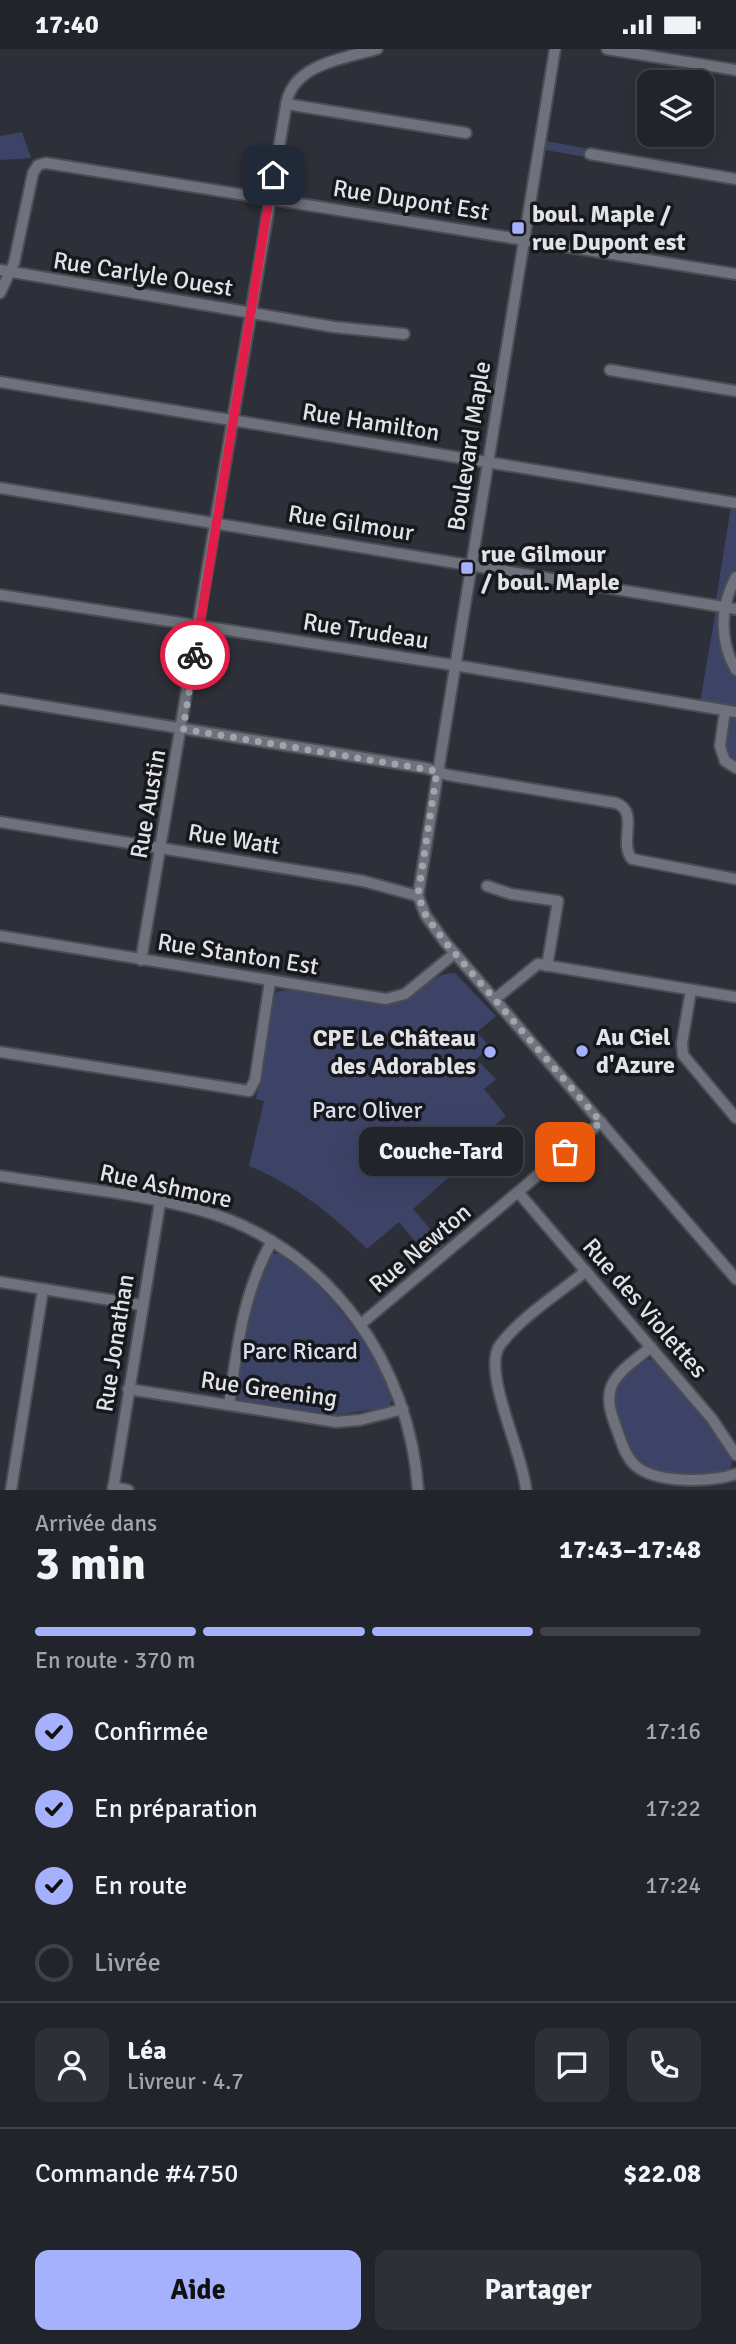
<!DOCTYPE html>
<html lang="fr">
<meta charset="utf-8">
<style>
body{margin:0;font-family:Signika,sans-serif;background:#2e3037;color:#f1f3f6;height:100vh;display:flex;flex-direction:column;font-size:26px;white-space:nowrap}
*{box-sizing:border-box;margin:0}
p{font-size:23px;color:#a2a4a9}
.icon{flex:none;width:38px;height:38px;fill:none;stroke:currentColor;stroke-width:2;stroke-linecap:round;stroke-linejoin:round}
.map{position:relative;height:1441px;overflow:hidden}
.details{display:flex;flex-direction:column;background:#22242b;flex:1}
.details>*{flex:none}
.fabs{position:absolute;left:637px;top:21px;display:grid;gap:14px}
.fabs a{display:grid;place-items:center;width:77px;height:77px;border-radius:14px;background:#22242b;box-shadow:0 7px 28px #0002,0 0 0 2px #3f4147;font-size:35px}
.pin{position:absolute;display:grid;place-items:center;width:60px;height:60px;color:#fff;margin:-30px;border-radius:14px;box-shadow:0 4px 10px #0006}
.courier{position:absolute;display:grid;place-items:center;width:70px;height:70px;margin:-35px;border:5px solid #e11d48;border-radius:50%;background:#fff;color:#222;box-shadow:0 2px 9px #0007}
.bubble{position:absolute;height:49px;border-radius:14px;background:#22242b;box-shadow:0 7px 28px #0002,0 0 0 2px #3f4147;font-size:23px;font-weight:700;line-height:49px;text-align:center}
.headline em{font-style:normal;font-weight:700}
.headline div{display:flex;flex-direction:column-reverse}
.headline{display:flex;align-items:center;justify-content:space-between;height:119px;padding:0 35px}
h1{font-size:46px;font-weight:700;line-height:52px}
.bar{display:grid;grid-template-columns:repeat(4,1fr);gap:10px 7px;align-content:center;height:84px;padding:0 35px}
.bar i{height:9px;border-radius:5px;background:#3f4147}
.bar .active{background:#a5b1fc}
.bar p{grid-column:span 4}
.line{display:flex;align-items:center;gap:18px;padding:0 35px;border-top:2px solid #3f4147}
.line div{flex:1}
.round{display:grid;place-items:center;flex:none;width:74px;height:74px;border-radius:14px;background:#2e3037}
ol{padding:0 35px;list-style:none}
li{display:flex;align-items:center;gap:21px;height:77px}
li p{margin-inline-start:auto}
li .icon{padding:7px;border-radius:50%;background:#a5b1fc;color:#111;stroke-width:4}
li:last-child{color:#a2a4a9}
li i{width:38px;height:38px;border:4px solid #3f4147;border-radius:50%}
.cta{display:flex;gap:14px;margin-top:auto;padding:14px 35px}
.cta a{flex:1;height:80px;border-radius:14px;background:#a5b1fc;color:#111;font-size:28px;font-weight:700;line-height:80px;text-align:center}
.cta a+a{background:#2e3037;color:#f1f3f6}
.status{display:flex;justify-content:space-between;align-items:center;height:49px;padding:0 35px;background:#22242b;direction:ltr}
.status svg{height:19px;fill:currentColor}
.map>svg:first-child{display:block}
.green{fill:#3d4367}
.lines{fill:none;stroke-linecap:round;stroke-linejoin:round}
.minor-casing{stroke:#4b4d54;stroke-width:14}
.minor{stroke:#6f717c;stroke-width:10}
.done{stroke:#a2a4ab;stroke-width:7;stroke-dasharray:0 12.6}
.route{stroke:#e11d48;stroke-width:9}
.poi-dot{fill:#a5b1fc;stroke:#17181c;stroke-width:2.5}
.labels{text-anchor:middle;stroke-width:7;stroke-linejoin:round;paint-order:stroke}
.street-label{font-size:24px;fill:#e1e3e9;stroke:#17181c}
.poi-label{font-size:24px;font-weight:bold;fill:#e1e3e9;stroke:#17181c;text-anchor:start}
.park-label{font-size:24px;fill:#dbdff1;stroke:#17181c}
</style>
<div class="status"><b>17:40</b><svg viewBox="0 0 49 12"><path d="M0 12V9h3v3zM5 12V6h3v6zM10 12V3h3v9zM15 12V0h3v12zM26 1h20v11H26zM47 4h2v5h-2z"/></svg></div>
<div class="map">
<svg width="736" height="1441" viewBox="0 0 736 1441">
<rect width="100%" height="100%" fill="#2e3039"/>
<g class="green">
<polygon points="22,83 31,109 0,111 0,87"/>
<polygon points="546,92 589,100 587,108 545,101"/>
<polygon points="731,457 736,458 736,522 719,552 716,551"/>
<polygon points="716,561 720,562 727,613 736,627 736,659 700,653"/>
<polygon points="736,668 736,713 727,707 725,696 730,670"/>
<path d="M455 924 496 967 477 983 490 998 476 1010 496 1030 484 1040 506 1067 475 1092 481 1100 413 1160 445 1197 430 1210 399 1173 367 1200C332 1165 295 1136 249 1117L264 1052 256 1050 272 949 277 943 289 940 394 954C417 946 431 924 455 924Z"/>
<path d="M279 1204C292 1209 303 1222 313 1231 348 1267 373 1303 393 1349L389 1358 336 1366 238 1351 235 1343C242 1295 247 1248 271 1205Z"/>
<path d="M650 1310 658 1313 704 1368 731 1408 732 1416 726 1423C700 1426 664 1430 641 1415 631 1409 628 1397 624 1387 614 1362 606 1339 631 1319 638 1315 642 1311 650 1310Z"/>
</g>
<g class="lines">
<defs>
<g id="minor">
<polyline points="555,0 418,847 426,867 445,893 736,1230"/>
<polyline points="607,0 736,21"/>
<polyline points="286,55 466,84"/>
<polyline points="590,105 736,130"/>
<polyline points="0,221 334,278 404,285"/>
<polyline points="0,244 14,214 33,124 38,116 46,114 736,225"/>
<polyline points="610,321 736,342"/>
<polyline points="0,333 736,454"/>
<polyline points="0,439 736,560"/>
<path d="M736 528C720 557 719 592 736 621"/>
<polyline points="0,546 466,618 736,663"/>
<path d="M0 650 426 719 448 726 616 754C640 763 618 793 632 810L736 830"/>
<polyline points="725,662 720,697 725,712 736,719"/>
<polyline points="0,773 363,832 418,847"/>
<polyline points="487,837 511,845 558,852 547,917"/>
<polyline points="0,887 386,950 405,945 455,904"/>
<path d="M141 911 287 51C297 14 346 9 377 0"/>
<polyline points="691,941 682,994 683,1006 736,1069"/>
<polyline points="495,950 538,915 736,948"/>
<polyline points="0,1003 249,1042 255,1031 270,932"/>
<path d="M0 1127C66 1138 148 1145 210 1164 331 1202 410 1317 418 1441"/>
<polyline points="518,1143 712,1370 736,1406"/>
<polyline points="0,1233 141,1256"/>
<polyline points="361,1275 601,1073"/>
<path d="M651 1298C637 1310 620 1320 612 1336 606 1350 611 1365 616 1378 621 1391 625 1408 636 1417 657 1435 711 1433 736 1425"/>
<polyline points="128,1340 336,1373 360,1371 403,1360"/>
<path d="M229 1356C237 1299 243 1243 272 1192"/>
<polyline points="113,1438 128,1441"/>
<polyline points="11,1441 43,1240"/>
<polyline points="113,1441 160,1153"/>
<path d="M526 1441C524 1406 481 1322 500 1296 522 1267 558 1245 586 1222"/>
</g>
</defs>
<use href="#minor" class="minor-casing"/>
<use href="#minor" class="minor"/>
</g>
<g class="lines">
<polyline class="done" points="195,606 183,680 437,722 418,846 426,867 445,893 601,1073 565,1103"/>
<polyline class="route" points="195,606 273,126"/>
</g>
<g class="poi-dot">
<rect x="511" y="172" width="14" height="14" rx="3.5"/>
<rect x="460" y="512" width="14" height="14" rx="3.5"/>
<circle cx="582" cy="1002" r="7"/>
<circle cx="490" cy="1003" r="7"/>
</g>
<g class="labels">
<g class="street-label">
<text transform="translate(411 151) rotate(9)" y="8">Rue Dupont Est</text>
<text transform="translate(143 225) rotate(9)" y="8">Rue Carlyle Ouest</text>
<text transform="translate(371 373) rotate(9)" y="8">Rue Hamilton</text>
<text transform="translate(469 397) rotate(-81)" y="8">Boulevard Maple</text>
<text transform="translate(351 474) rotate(9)" y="8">Rue Gilmour</text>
<text transform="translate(366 582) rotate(9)" y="8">Rue Trudeau</text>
<text transform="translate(148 755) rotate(-80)" y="8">Rue Austin</text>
<text transform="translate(234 790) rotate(9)" y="8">Rue Watt</text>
<text transform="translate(238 905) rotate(9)" y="8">Rue Stanton Est</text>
<text transform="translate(166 1137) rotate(12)" y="8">Rue Ashmore</text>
<text transform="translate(420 1199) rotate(-40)" y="8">Rue Newton</text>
<text transform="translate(645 1259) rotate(49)" y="8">Rue des Violettes</text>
<text transform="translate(115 1294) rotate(-81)" y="8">Rue Jonathan</text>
<text transform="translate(269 1340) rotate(8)" y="8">Rue Greening</text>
</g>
<g class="poi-label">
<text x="532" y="173">boul. Maple /<tspan x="532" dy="28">rue Dupont est</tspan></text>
<text x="481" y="513">rue Gilmour<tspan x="481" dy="28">/ boul. Maple</tspan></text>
<text x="596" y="996">Au Ciel<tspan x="596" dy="28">d'Azure</tspan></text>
<text x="476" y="997" text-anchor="end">CPE Le Château<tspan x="476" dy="28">des Adorables</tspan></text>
</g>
<g class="park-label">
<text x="367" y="1069">Parc Oliver</text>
<text x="300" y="1310">Parc Ricard</text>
</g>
</g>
</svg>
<div class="fabs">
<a><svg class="icon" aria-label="layers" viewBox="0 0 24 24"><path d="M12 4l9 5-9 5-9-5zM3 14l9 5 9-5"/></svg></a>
</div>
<div class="pin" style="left:565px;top:1103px;background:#ea580c"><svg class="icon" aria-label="bag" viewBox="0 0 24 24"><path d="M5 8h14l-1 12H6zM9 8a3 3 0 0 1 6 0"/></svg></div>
<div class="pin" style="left:273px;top:126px;background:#1f2937"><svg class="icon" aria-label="home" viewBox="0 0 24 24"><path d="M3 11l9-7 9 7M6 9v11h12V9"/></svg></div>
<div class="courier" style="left:195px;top:606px"><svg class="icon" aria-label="bike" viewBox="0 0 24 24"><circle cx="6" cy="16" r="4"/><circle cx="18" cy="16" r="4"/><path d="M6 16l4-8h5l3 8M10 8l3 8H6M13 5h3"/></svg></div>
<div class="bubble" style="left:359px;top:1078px;width:164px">Couche-Tard</div>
</div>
<section class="details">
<div class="headline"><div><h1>3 min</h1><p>Arrivée dans</p></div><em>17:43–17:48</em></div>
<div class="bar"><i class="active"></i><i class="active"></i><i class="active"></i><i></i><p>En route · 370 m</p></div>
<ol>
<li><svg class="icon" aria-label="check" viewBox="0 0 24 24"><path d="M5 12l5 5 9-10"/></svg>Confirmée<p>17:16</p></li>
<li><svg class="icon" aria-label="check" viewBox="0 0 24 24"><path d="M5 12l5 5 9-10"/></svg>En préparation<p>17:22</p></li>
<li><svg class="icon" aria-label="check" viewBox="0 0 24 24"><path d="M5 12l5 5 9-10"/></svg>En route<p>17:24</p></li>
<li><i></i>Livrée</li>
</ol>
<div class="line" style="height:126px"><a class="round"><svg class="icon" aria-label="person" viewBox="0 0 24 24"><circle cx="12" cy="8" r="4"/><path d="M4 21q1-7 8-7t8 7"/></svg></a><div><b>Léa</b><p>Livreur · 4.7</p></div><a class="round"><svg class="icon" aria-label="chat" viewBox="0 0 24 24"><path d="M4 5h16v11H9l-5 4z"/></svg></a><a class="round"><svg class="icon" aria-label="phone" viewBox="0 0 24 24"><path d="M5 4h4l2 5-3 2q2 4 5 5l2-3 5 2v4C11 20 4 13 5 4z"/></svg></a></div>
<div class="line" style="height:91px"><div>Commande #4750</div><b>$22.08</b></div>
<div class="cta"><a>Aide</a><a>Partager</a></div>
</section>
